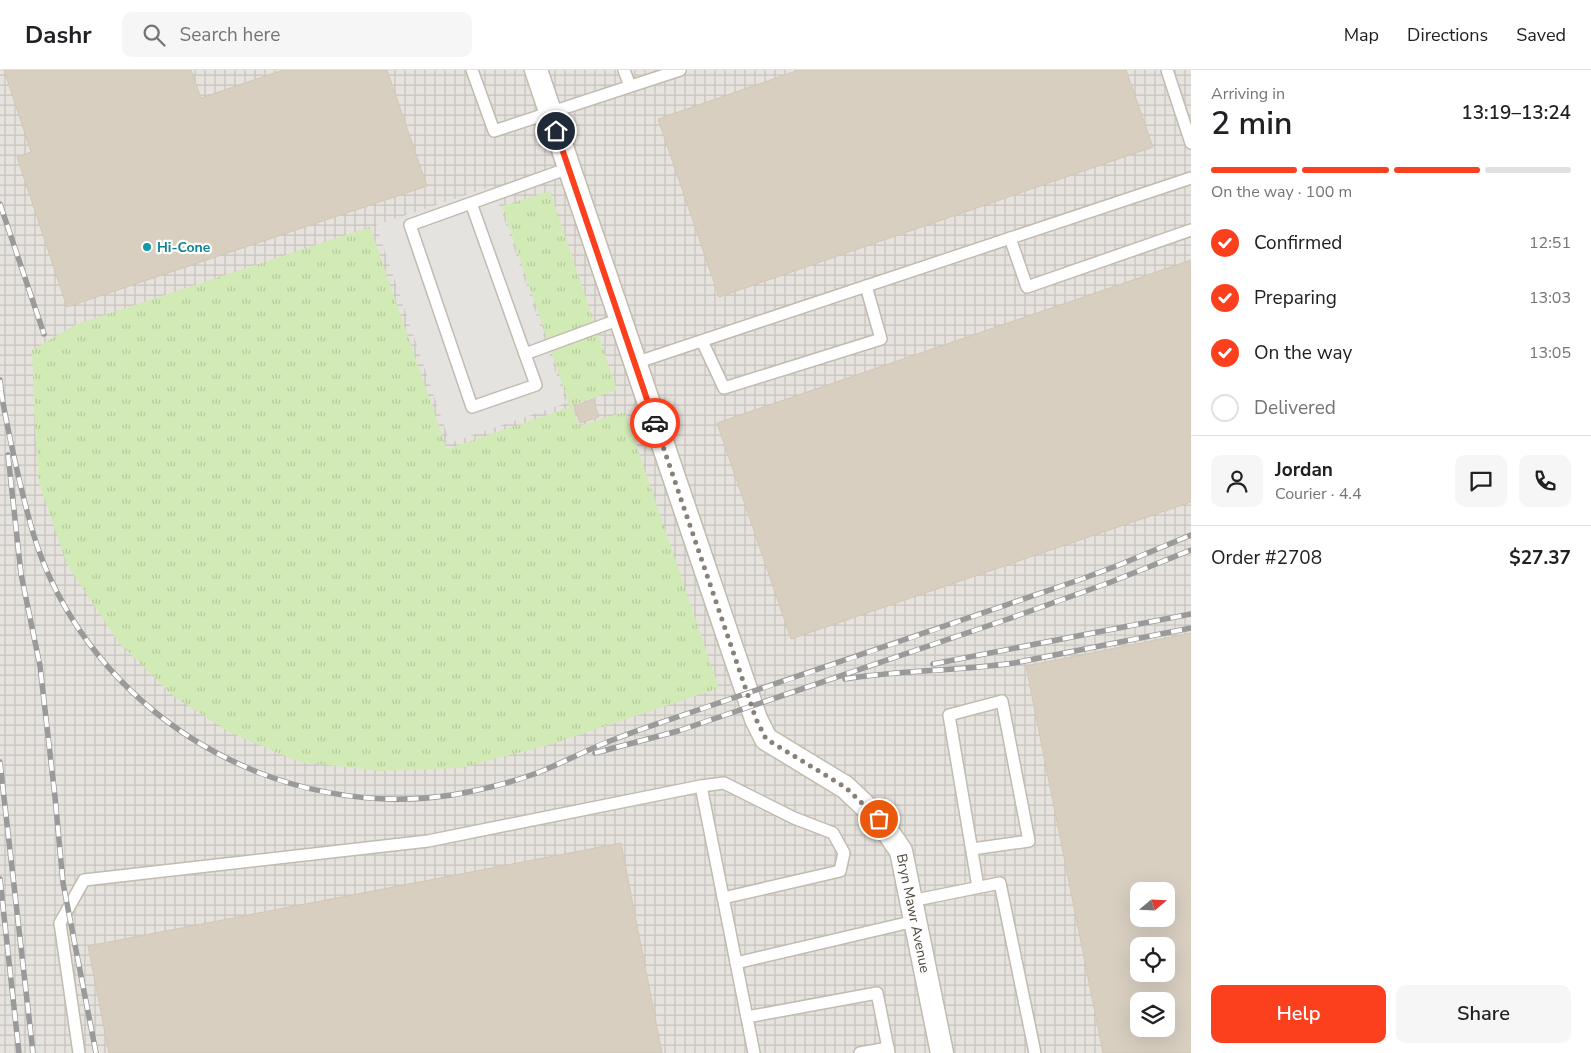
<!DOCTYPE html>
<meta charset="utf-8">
<style>
body{margin:0;font-family:"Nunito Sans",sans-serif;background:#f6f6f6;color:#202124;height:100vh;display:flex;flex-direction:column;font-size:19px;white-space:nowrap}
*{box-sizing:border-box;margin:0}
p{font-size:16px;color:#757577}
.icon{flex:none;width:28px;height:28px;fill:none;stroke:currentColor;stroke-width:2;stroke-linecap:round;stroke-linejoin:round}
.map{position:relative;flex:1;overflow:hidden}
.side{display:flex;flex-direction:column;background:#fff;width:400px}
.side>*{flex:none}
.needle{width:32px;rotate:71deg}
.fabs{position:absolute;left:1130px;top:812px;display:grid;gap:10px}
.fabs a{display:grid;place-items:center;width:45px;height:45px;border-radius:10px;background:#fff;box-shadow:0 5px 20px #0002;font-size:25px}
.pin{position:absolute;display:grid;place-items:center;width:42px;height:42px;color:#fff;margin:-21px;border:2px solid #fff;border-radius:50%;box-shadow:0 1px 5px #0007}
.courier{position:absolute;display:grid;place-items:center;width:50px;height:50px;margin:-25px;border:4px solid #fc3f1d;border-radius:50%;background:#fff;color:#222;box-shadow:0 1px 6px #0007}
.overview em{font-style:normal;font-weight:600}
.overview div{display:flex;flex-direction:column-reverse}
.overview{display:flex;align-items:center;justify-content:space-between;height:85px;padding:0 20px}
h1{font-size:32px;font-weight:600;line-height:38px}
.bar{display:grid;grid-template-columns:repeat(4,1fr);gap:8px 5px;align-content:center;height:60px;padding:0 20px}
.bar i{height:6px;border-radius:4px;background:#e0e0e0}
.bar .on{background:#fc3f1d}
.bar p{grid-column:span 4}
.line{display:flex;align-items:center;gap:12px;padding:0 20px;border-top:1px solid #e0e0e0}
.line div{flex:1}
.round{display:grid;place-items:center;flex:none;width:52px;height:52px;border-radius:10px;background:#f6f6f6}
ol{padding:0 20px;list-style:none}
li{display:flex;align-items:center;gap:15px;height:55px}
li p{margin-inline-start:auto}
li .icon{padding:5px;border-radius:50%;background:#fc3f1d;color:#fff;stroke-width:4}
li:last-child{color:#757577}
li i{width:28px;height:28px;border:2px solid #e0e0e0;border-radius:50%}
.primary-button{display:flex;gap:10px;margin-top:auto;padding:10px 20px}
.primary-button a{flex:1;height:58px;border-radius:10px;background:#fc3f1d;color:#fff;font-size:20px;font-weight:600;line-height:58px;text-align:center}
.primary-button a+a{background:#f6f6f6;color:#202124}
header{display:flex;align-items:center;gap:30px;box-sizing:border-box;height:70px;padding:0 25px;background:#fff;border-bottom:1px solid #e0e0e0}
header strong{font-size:24px}
nav{display:flex;gap:28px;margin-inline-start:auto;font-size:18px}
.search{width:350px;height:45px;background:#f6f6f6;display:flex;align-items:center;gap:12px;box-sizing:border-box;padding:0 18px;border-radius:10px;color:#757577;font-size:19px}
main{display:flex;flex:1;min-height:0}
.map>svg:first-child{display:block}
.industrial{fill:url(#industrial-grid);fill-rule:evenodd}
.grass{fill:url(#grass-tufts)}
.parking{fill:#e5e3e0}
.building{fill:#d8cfc1;stroke:#d3c7b4;fill-rule:evenodd}
.lines{fill:none;stroke-linecap:round;stroke-linejoin:round}
.lane-casing{stroke:#c2bbae;stroke-width:14}
.street-casing{stroke:#c2bbae;stroke-width:25}
.lane{stroke:#fff;stroke-width:11}
.street{stroke:#fff;stroke-width:22}
.rail-casing{stroke:#9a9a9a;stroke-width:5.5}
.rail{stroke:#fff;stroke-width:4;stroke-dasharray:11;stroke-linecap:butt}
.done{stroke:#878178;stroke-width:5;stroke-dasharray:0 9}
.route{stroke:#fc3f1d;stroke-width:6}
.culture-dot{fill:#0f9aa8;stroke:#fff;stroke-width:2}
.labels{text-anchor:middle;stroke-width:4.5;stroke-linejoin:round;paint-order:stroke}
.culture-label{font-size:14px;font-weight:bold;fill:#0d838f;stroke:#fff;text-anchor:start}
.street-label{font-size:14px;fill:#4b4439;stroke:#fff}
</style>
<header>
<strong>Dashr</strong>
<div class="search"><svg class="icon" aria-label="search" viewBox="0 0 24 24"><circle cx="10" cy="10" r="6"/><path d="M15 15l6 6"/></svg>Search here</div>
<nav><a>Map</a><a>Directions</a><a>Saved</a></nav>
</header>
<main>
<div class="map">
<svg width="1191" height="983" viewBox="0 0 1191 983">
<defs>
<pattern id="industrial-grid" width="8" height="8" patternUnits="userSpaceOnUse" patternTransform="scale(1.25)"><rect width="8" height="8" fill="#e6e2dd"/><path d="M0 4h8M4 0v8" fill="none" stroke="#c7c3be"/></pattern>
<pattern id="grass-tufts" width="24" height="20" patternUnits="userSpaceOnUse" patternTransform="scale(1.25)"><rect width="24" height="20" fill="#d2eab5"/><path d="M3 7l-1-3M5 7V3M7 7l1-3M15 17l-1-3M17 17v-4M19 17l1-3" fill="none" stroke="#b6ca9c"/></pattern>
</defs>
<rect width="100%" height="100%" fill="#f6f3ec"/>
<path class="industrial" d="M0 0H1191V983H0ZM1139 821H1166V849H1139ZM1139 876H1166V904H1139ZM1139 931H1166V959H1139Z"/>
<polygon class="grass" points="550,121 617,320 572,335 579,356 625,342 719,618 552,674 460,698 382,701 300,692 229,662 172,625 119,573 67,494 39,413 35,359 32,280 77,254 370,157 447,379 570,337 502,136"/>
<polygon class="parking" points="493,116 566,333 450,373 376,155"/>
<g class="building">
<polygon points="4,0 191,0 201,28 283,0 387,0 427,116 67,237 17,87 31,82"/>
<polygon points="799,0 1126,0 1153,77 719,227 658,49"/>
<polygon points="1191,190 1191,432 791,569 717,353"/>
<polygon points="593,329 599,347 580,353 574,336"/>
<path d="M1191 563V983H1103L1026 596ZM1139 821H1166V849H1139ZM1139 876H1166V904H1139ZM1139 931H1166V959H1139Z"/>
<polygon points="621,773 662,983 109,983 88,876"/>
</g>
<g class="lines">
<defs>
<g id="lane">
<polyline points="472,0 494,61 680,0"/>
<polyline points="624,0 630,16"/>
<polyline points="1167,0 1191,73"/>
<polyline points="471,133 536,315 472,337 410,155 569,98"/>
<polyline points="1010,168 1027,217 1191,160"/>
<polyline points="702,271 724,318 881,269 866,216"/>
<polyline points="525,284 620,249"/>
<polyline points="635,293 1191,108"/>
<polyline points="701,716 754,983"/>
<polyline points="972,779 1029,771 1002,631 949,645 978,817"/>
<polyline points="911,831 1000,813 1035,983"/>
<polyline points="736,893 915,851"/>
<polyline points="747,947 877,923 889,983"/>
<polyline points="79,983 60,853 84,810 428,771 701,716 724,713 794,748 833,763 844,783 840,801 723,828"/>
<polyline points="860,983 888,978"/>
</g>
<g id="street">
<path id="s1" d="M536 0 756 649 766 669 845 717 879 749 901 781 942 983"/>
</g>
</defs>
<use href="#lane" class="lane-casing"/>
<use href="#street" class="street-casing"/>
<use href="#lane" class="lane"/>
<use href="#street" class="street"/>
<defs>
<g id="rail">
<polyline points="0,134 44,264"/>
<polyline points="0,310 2,328"/>
<path d="M1 321C6 352 13 383 20 413 28 446 36 479 51 510 121 659 288 750 452 725 481 720 510 713 537 703 565 692 590 678 618 668 643 658 669 650 695 641 823 598 951 554 1079 510L1119 495 1191 465"/>
<polyline points="8,385 21,504 40,596 55,727 63,813 96,983"/>
<polyline points="933,594 1191,544"/>
<path d="M845 609C901 600 958 601 1014 593L1191 558"/>
<polyline points="595,683 678,661 1011,548 1111,512 1191,480"/>
<polyline points="0,692 33,983"/>
<polyline points="0,809 19,983"/>
</g>
</defs>
<use href="#rail" class="rail-casing"/>
<use href="#rail" class="rail"/>
</g>
<g class="lines">
<polyline class="done" points="655,353 756,649 766,669 845,717 879,749"/>
<polyline class="route" points="556,61 655,353"/>
</g>
<circle class="culture-dot" cx="147" cy="177" r="5"/>
<g class="labels">
<g class="culture-label">
<text x="157" y="182">Hi-Cone</text>
</g>
<g class="street-label">
<text dy="5" stroke="none"><textPath href="#s1" startOffset="949">Bryn Mawr Avenue</textPath></text>
</g>
</g>
</svg>
<div class="fabs">
<a><svg class="needle" viewBox="-14 -14 28 28"><path d="M0-13l5 13h-10z" fill="#e53935"/><path d="M0 13l5-13h-10z" fill="#757577"/></svg></a>
<a><svg class="icon" aria-label="locate" viewBox="0 0 24 24"><circle cx="12" cy="12" r="6"/><path d="M12 2v4M12 18v4M2 12h4M18 12h4"/></svg></a>
<a><svg class="icon" aria-label="layers" viewBox="0 0 24 24"><path d="M12 4l9 5-9 5-9-5zM3 14l9 5 9-5"/></svg></a>
</div>
<div class="pin" style="left:879px;top:749px;background:#ea580c"><svg class="icon" aria-label="bag" viewBox="0 0 24 24"><path d="M5 8h14l-1 12H6zM9 8a3 3 0 0 1 6 0"/></svg></div>
<div class="pin" style="left:556px;top:61px;background:#1f2937"><svg class="icon" aria-label="home" viewBox="0 0 24 24"><path d="M3 11l9-7 9 7M6 9v11h12V9"/></svg></div>
<div class="courier" style="left:655px;top:353px"><svg class="icon" aria-label="car" viewBox="0 0 24 24"><path d="M5 17H2v-5l4-1 3-4h7l3 4 3 1v5h-3M9 17h6M6 11h13"/><circle cx="7" cy="17" r="2"/><circle cx="17" cy="17" r="2"/></svg></div>
</div>
<section class="side">
<div class="overview"><div><h1>2 min</h1><p>Arriving in</p></div><em>13:19–13:24</em></div>
<div class="bar"><i class="on"></i><i class="on"></i><i class="on"></i><i></i><p>On the way · 100 m</p></div>
<ol>
<li><svg class="icon" aria-label="check" viewBox="0 0 24 24"><path d="M5 12l5 5 9-10"/></svg>Confirmed<p>12:51</p></li>
<li><svg class="icon" aria-label="check" viewBox="0 0 24 24"><path d="M5 12l5 5 9-10"/></svg>Preparing<p>13:03</p></li>
<li><svg class="icon" aria-label="check" viewBox="0 0 24 24"><path d="M5 12l5 5 9-10"/></svg>On the way<p>13:05</p></li>
<li><i></i>Delivered</li>
</ol>
<div class="line" style="height:90px"><a class="round"><svg class="icon" aria-label="person" viewBox="0 0 24 24"><circle cx="12" cy="8" r="4"/><path d="M4 21q1-7 8-7t8 7"/></svg></a><div><b>Jordan</b><p>Courier · 4.4</p></div><a class="round"><svg class="icon" aria-label="chat" viewBox="0 0 24 24"><path d="M4 5h16v11H9l-5 4z"/></svg></a><a class="round"><svg class="icon" aria-label="phone" viewBox="0 0 24 24"><path d="M5 4h4l2 5-3 2q2 4 5 5l2-3 5 2v4C11 20 4 13 5 4z"/></svg></a></div>
<div class="line" style="height:65px"><div>Order #2708</div><b>$27.37</b></div>
<div class="primary-button"><a>Help</a><a>Share</a></div>
</section>
</main>
